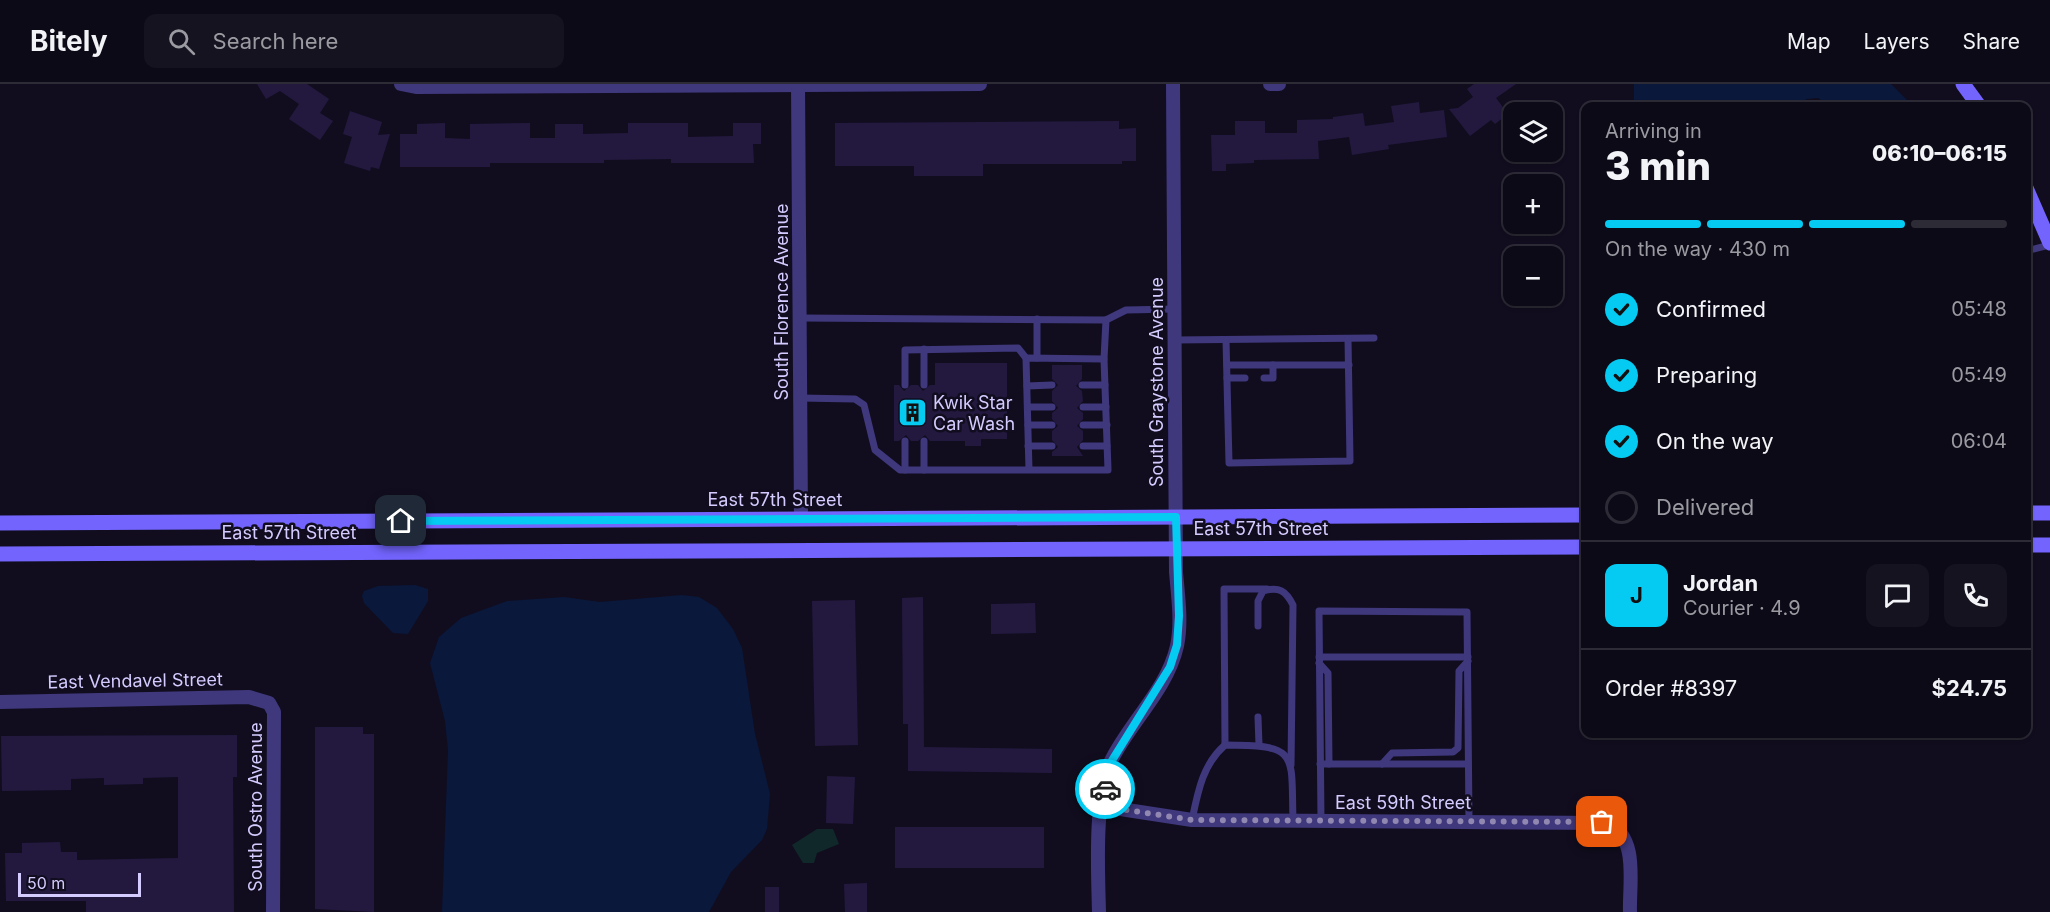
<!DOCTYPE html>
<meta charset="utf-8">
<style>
body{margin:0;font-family:Inter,sans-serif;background:#161320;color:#f1f3f6;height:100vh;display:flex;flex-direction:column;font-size:22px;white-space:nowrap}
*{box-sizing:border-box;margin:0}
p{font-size:20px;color:#9a9aa1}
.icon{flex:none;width:33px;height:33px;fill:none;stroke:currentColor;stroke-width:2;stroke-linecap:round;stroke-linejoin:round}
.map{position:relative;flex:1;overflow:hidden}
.details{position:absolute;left:1581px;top:18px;width:450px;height:636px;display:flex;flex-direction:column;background:#0d0a17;border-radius:12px;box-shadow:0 2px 4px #0004,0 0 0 2px #2d2b36}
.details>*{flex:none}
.controls{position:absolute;left:1503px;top:18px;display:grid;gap:12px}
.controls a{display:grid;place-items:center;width:60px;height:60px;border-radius:12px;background:#0d0a17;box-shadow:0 2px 4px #0004,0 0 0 2px #2d2b36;font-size:30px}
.scale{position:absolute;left:18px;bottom:15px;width:123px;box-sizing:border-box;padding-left:6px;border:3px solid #d4cbfe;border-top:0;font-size:16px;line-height:21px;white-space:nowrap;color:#d4cbfe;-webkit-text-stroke:4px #110d1f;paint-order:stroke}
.pin{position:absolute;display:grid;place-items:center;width:51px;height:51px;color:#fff;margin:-26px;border-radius:12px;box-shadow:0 3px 9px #0006}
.courier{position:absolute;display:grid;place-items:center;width:60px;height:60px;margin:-30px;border:4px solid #05caf1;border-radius:50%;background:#fff;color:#222;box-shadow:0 2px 8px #0007}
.head em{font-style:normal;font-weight:800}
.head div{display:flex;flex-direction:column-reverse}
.head{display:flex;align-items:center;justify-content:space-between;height:102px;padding:0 24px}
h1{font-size:39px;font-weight:800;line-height:45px}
.bar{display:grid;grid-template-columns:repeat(4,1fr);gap:9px 6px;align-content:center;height:72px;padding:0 24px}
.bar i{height:8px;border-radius:4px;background:#2d2b36}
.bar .selected{background:#05caf1}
.bar p{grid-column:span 4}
.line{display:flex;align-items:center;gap:15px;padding:0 24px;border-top:2px solid #2d2b36}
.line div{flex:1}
.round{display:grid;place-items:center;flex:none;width:63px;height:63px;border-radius:12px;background:#161320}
ol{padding:0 24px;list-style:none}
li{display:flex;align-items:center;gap:18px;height:66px}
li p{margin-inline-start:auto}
li .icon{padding:6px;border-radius:50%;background:#05caf1;color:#111;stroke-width:4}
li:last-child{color:#9a9aa1}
li i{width:33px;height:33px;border:3px solid #2d2b36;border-radius:50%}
header{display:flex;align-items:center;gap:36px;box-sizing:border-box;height:84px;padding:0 30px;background:#0d0a17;border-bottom:2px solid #2d2b36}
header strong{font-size:28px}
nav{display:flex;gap:33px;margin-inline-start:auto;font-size:21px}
.search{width:420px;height:54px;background:#161320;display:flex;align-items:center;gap:15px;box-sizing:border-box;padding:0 21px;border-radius:12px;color:#9a9aa1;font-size:22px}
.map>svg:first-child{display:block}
.green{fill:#102829}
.water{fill:#0a183b}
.building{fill:#23193f}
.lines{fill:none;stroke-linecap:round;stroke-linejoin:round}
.lane{stroke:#3f387d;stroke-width:7}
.street{stroke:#3f387d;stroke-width:14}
.secondary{stroke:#7264fc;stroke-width:15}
.done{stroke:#9088b0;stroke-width:6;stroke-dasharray:0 10.8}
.route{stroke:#05caf1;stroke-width:8}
.labels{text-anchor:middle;stroke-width:5;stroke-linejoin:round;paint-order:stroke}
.street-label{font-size:18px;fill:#d4cbfe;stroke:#110d1f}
.poi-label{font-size:18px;fill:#d4cbfe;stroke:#110d1f;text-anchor:start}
</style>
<header>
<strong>Bitely</strong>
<div class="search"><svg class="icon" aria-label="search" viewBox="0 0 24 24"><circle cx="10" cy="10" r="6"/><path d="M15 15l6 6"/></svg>Search here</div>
<nav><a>Map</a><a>Layers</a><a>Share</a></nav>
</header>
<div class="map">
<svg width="2050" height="828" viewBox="0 0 2050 828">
<rect width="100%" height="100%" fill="#110d1f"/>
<polygon class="green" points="817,745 833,745 839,760 817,769 814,779 803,779 792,761"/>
<g class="water">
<polygon points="1634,0 1891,0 1913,22 1830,22 1818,14 1807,15 1795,22 1634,22"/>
<polygon points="415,501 428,505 428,517 408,550 393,549 364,519 362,512 364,507 378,502"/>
<polygon points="682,511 699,513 717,524 733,545 742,564 755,650 770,710 767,745 762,756 731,788 709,828 442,828 448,666 445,637 430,579 439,553 461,534 507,517 564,513 600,518"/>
</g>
<g class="building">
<polygon points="257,0 307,0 329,15 320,29 333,37 320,56 289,35 299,20 280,7 266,15"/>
<polygon points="1474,0 1516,0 1496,14 1508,30 1495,40 1491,36 1470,52 1449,25 1458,24 1473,13 1467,5"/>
<polygon points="1419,18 1420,29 1444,26 1447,53 1388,61 1389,65 1352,71 1349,53 1326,56 1318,57 1319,75 1254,76 1254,79 1226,80 1226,87 1212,87 1211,51 1235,51 1235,37 1265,37 1265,49 1297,49 1297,36 1333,35 1333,33 1363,29 1365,42 1394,38 1391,22"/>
<polygon points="350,27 382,38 378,51 390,50 379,85 371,83 370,87 344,79 352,53 343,50"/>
<polygon points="1119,37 1119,45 1136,44 1136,77 1122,77 1122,80 983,80 983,92 914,92 914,82 835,82 835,39"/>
<polygon points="445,39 445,54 470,55 470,40 530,39 530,54 555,54 555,40 583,40 583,50 628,49 628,39 688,39 688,53 733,52 733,39 761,39 761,60 753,60 754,79 671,79 671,75 604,76 604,79 490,79 490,83 400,83 400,50 417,50 417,40"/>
<polygon points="935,279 1007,279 1007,355 981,355 981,362 965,362 965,357 930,357 925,351 918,357 911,357 906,351 899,357 894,357 894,301 899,301 904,307 911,301 918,301 923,307 930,301 935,301"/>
<polygon points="1052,281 1082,281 1082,295 1076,302 1082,307 1083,317 1077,324 1083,329 1083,335 1077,342 1083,347 1083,356 1077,363 1083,372 1052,372 1052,368 1058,363 1052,356 1052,347 1058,342 1052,335 1052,329 1058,324 1052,317 1052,307 1058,301 1052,295"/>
<polygon points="923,513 924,663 1052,665 1052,689 908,687 908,640 903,640 902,514"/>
<polygon points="855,516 858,661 815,662 812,517"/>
<polygon points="1035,519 1036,549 991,550 991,520"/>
<polygon points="315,643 363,643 363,650 374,650 374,828 315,825"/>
<polygon points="237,651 237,693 233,693 234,828 86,828 86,817 6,817 5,769 22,769 22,759 60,758 61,768 77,768 77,776 178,774 178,693 143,694 143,700 104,701 104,694 71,695 71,706 2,707 1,652"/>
<polygon points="827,692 855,693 853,740 826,739"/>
<rect x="895" y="743" width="149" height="41"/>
<polygon points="867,799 867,828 845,828 844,800"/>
<rect x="765" y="803" width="14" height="25"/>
</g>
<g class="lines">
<g class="lane">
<polyline points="2026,167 2050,161"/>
<polyline points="800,234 1106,236"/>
<polyline points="1037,235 1037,274"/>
<polyline points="1175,256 1374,254"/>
<polyline points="1226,256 1229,379 1350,377 1348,255"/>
<polyline points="924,265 924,301"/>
<polyline points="1104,275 1106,236 1126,226 1175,225"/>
<polyline points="1227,281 1349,281"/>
<polyline points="1227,294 1245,294"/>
<polyline points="1264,294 1273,294 1273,281"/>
<polyline points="905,301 905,266 1018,264 1026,274"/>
<polyline points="1082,301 1105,301"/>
<polyline points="1027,302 1052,301"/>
<path d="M800 314 855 315 864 321 875 366 900 386C969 386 1039 386 1108 386L1104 275 1026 274 1029 386"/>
<polyline points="1028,323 1052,323"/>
<polyline points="1083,323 1106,323"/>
<polyline points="1028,341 1052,341"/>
<polyline points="1083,341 1107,341"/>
<polyline points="905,357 905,386"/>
<polyline points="924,357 924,386"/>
<polyline points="1028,362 1052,362"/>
<polyline points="1083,362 1107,362"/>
<path d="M1258 542V517L1263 507C1279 502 1286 507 1293 521L1291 681"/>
<polyline points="1319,573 1468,573"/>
<polyline points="1319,579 1328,589 1329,680"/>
<polyline points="1258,633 1259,661"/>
<polyline points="1225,661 1224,505 1267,505"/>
<polyline points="1320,680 1468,680"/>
<polyline points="1382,680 1392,669 1453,668 1458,664 1459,587 1468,577"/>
<path d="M1192 736C1198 707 1203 680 1225 661 1300 661 1291 669 1293 737"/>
<polyline points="1321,737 1319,527 1467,528 1469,737"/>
</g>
<g class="street">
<polyline points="401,0 416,3 980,0"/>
<polyline points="1270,0 1279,0"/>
<polyline points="798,1 801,435"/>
<polyline points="0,618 249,613 269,619 274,628 273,828"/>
<path d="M1101 722 1192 736 1608 739C1639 754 1629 799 1630 828"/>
<path d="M1099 828C1098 788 1094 713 1111 677 1130 638 1167 606 1177 562 1182 538 1178 512 1176 488L1173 0"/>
</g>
<g class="secondary">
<polyline points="1963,0 1979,22"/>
<polyline points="2026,104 2050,159"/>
<polyline points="2026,429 2050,429"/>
<polyline points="0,439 1586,431"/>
<polyline points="2026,461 2050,461"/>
<polyline points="0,470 1586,463"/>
</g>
</g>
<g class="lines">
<polyline class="done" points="1105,705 1101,722 1192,736 1602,738"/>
<polyline class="route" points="401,437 1176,433 1179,532 1177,561 1170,583 1111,678 1105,705"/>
</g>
<defs>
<symbol id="building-square" viewBox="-11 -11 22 22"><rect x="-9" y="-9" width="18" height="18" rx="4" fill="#05caf1" stroke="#110d1f"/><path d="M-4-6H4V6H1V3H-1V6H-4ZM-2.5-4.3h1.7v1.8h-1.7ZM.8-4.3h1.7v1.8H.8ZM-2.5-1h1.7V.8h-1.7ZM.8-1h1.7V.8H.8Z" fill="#111"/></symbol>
</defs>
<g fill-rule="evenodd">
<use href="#building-square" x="896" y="312" width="33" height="33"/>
</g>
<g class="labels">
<g class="street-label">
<text transform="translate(782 218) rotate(-90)" y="6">South Florence Avenue</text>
<text transform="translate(1157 298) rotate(-90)" y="6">South Graystone Avenue</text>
<text x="775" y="422">East 57th Street</text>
<text x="1261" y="451">East 57th Street</text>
<text x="289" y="455">East 57th Street</text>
<text transform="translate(135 597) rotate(-1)" y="6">East Vendavel Street</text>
<text x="1403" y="725">East 59th Street</text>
<text transform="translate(256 723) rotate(-90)" y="6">South Ostro Avenue</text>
</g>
<g class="poi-label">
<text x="933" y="325">Kwik Star<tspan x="933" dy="21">Car Wash</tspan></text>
</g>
</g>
</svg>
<div class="controls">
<a><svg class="icon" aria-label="layers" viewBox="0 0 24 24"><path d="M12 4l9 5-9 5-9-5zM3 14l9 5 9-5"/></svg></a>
<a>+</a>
<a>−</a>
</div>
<div class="scale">50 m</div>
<div class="pin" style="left:1602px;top:738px;background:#ea580c"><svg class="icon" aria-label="bag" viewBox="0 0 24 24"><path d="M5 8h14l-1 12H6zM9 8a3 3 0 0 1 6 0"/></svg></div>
<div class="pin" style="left:401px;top:437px;background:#1f2937"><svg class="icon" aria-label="home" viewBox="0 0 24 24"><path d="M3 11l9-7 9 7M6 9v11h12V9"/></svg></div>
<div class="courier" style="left:1105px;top:705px"><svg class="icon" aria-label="car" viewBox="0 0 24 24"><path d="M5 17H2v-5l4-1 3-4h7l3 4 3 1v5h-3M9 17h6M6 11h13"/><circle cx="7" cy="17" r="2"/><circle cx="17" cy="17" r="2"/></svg></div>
<section class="details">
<div class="head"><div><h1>3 min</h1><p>Arriving in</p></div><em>06:10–06:15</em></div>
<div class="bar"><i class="selected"></i><i class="selected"></i><i class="selected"></i><i></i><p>On the way · 430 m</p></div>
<ol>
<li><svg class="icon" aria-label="check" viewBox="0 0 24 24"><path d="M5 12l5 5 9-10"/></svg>Confirmed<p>05:48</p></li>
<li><svg class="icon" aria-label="check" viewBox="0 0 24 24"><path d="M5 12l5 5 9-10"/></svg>Preparing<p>05:49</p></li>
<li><svg class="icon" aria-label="check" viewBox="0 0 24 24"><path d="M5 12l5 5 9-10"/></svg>On the way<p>06:04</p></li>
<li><i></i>Delivered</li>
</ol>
<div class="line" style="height:108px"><b class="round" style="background:#05caf1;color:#111">J</b><div><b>Jordan</b><p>Courier · 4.9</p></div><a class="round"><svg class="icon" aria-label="chat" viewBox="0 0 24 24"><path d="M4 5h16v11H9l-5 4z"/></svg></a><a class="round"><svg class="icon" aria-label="phone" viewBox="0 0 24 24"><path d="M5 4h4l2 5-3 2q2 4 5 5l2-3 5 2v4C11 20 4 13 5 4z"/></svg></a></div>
<div class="line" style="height:78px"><div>Order #8397</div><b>$24.75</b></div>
</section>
</div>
